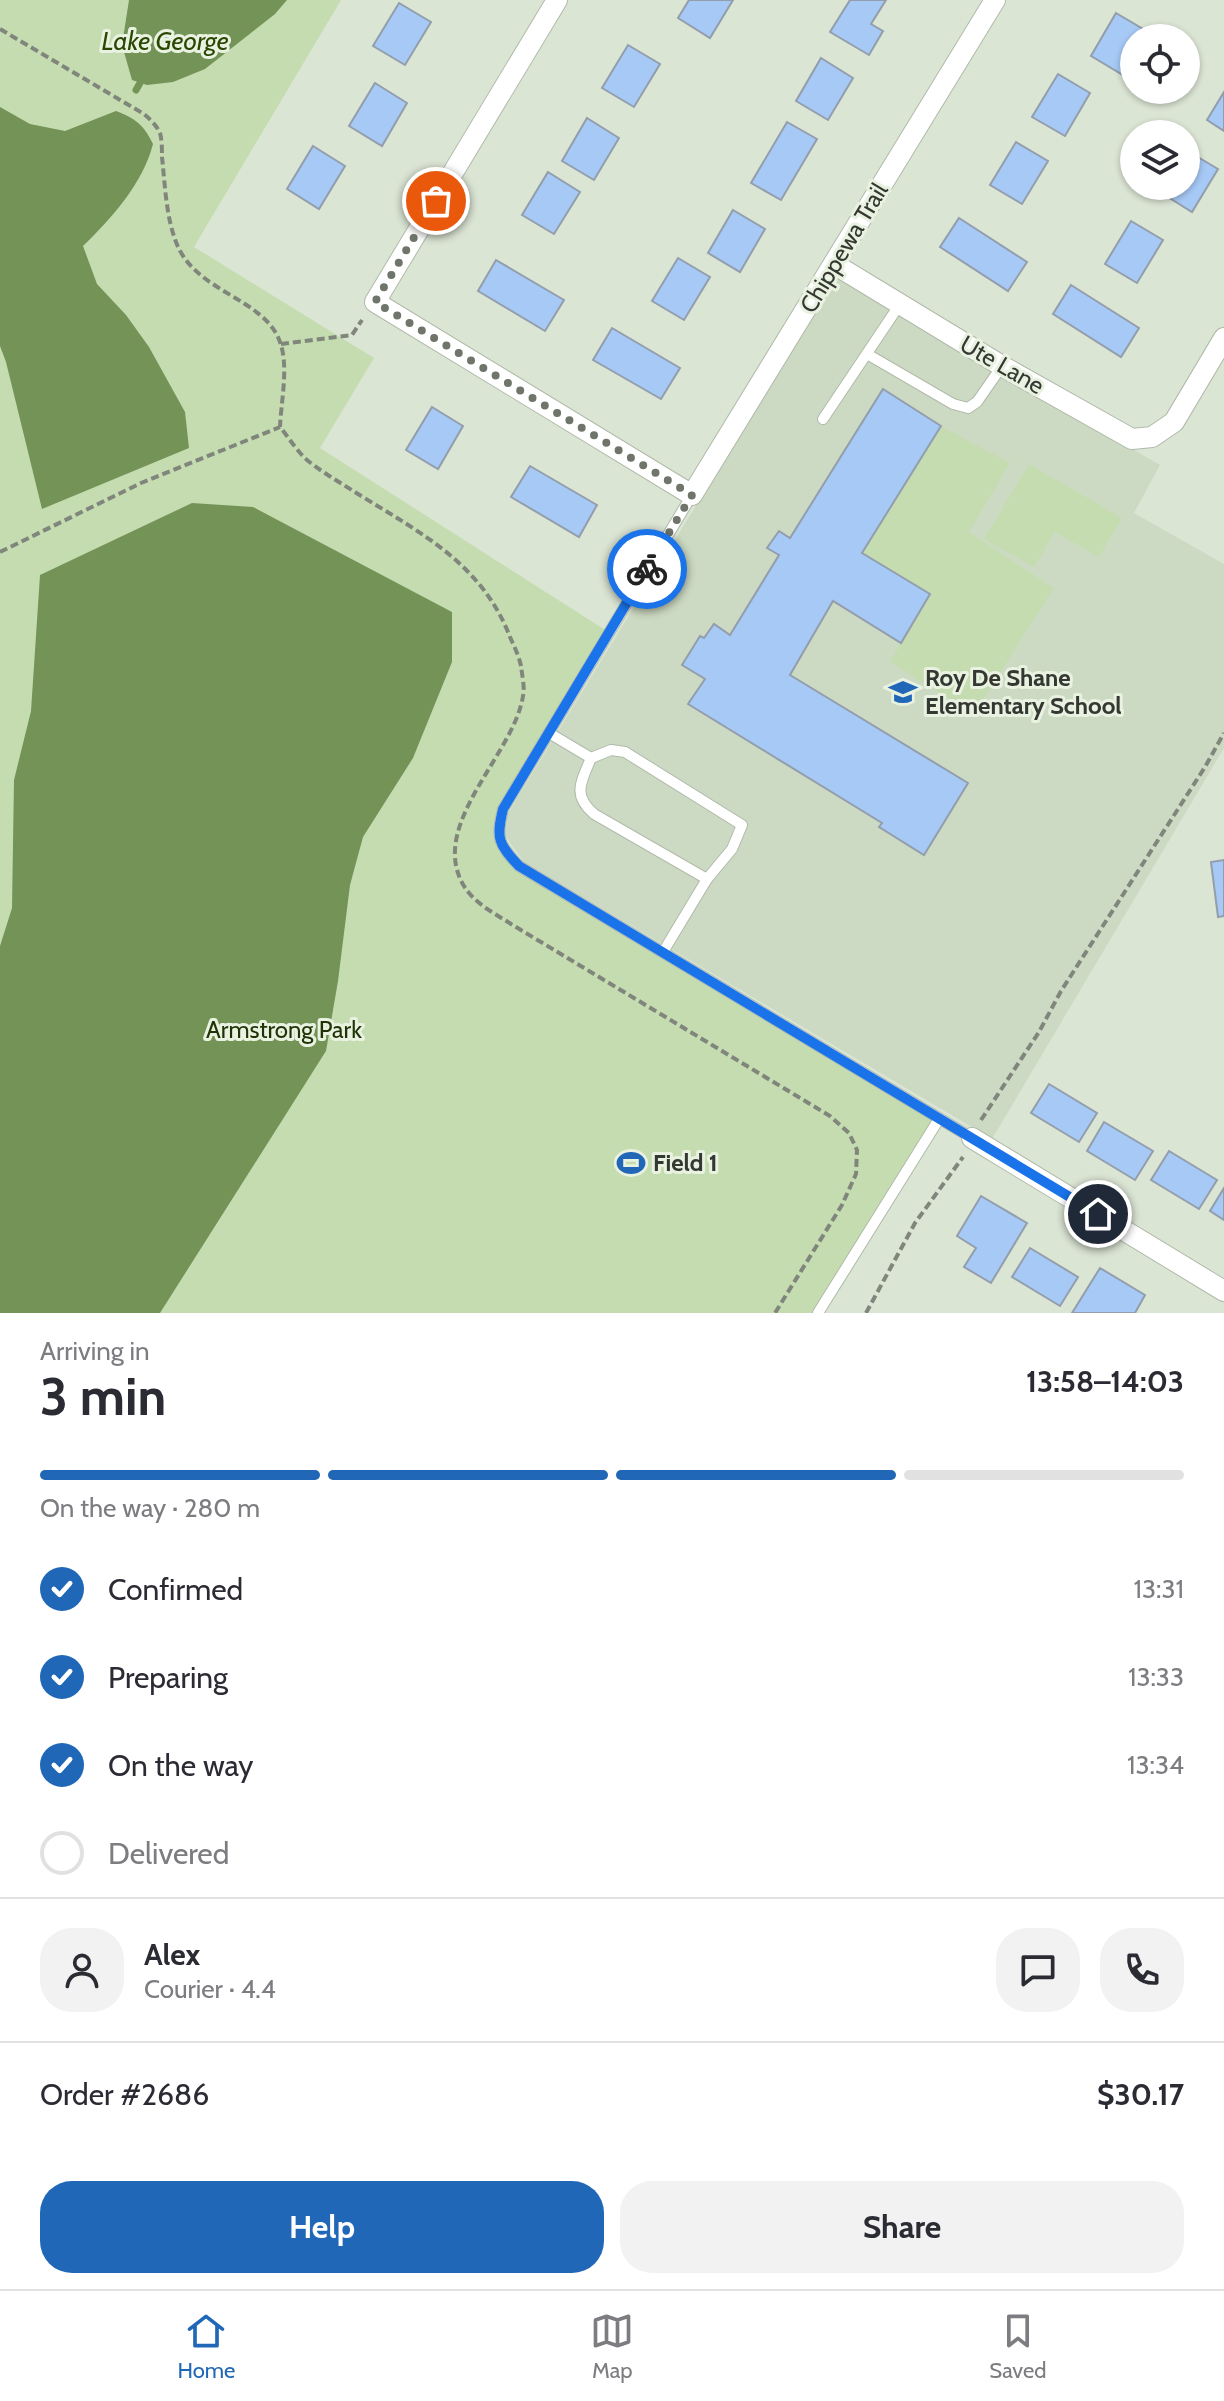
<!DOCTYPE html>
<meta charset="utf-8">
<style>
body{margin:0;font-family:Cabin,sans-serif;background:#f2f2f3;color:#2b2b33;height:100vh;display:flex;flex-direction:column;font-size:30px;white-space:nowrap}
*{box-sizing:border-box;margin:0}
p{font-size:26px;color:#7c7c81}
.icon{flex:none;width:44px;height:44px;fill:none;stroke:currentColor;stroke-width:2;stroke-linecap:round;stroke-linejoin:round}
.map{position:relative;height:1313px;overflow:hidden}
.drawer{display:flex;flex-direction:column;background:#fff;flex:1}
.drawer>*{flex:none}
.fabs{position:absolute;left:1120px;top:24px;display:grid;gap:16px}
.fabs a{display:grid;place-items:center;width:80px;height:80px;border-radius:50%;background:#fff;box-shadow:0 2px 6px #0004;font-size:40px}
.pin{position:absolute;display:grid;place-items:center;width:68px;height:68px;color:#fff;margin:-34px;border:4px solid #fff;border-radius:50%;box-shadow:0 2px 8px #0007}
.courier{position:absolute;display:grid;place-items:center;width:80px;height:80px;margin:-40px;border:6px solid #1a73e8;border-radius:50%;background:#fff;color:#222;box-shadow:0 2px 10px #0007}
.head em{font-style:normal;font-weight:800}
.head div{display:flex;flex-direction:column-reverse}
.head{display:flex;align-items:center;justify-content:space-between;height:136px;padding:0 40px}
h1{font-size:52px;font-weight:800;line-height:60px}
.bar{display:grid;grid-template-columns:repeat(4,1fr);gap:12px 8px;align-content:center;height:96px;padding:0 40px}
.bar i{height:10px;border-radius:6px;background:#e1e1e2}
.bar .on{background:#2067b7}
.bar p{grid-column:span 4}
.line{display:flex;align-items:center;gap:20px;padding:0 40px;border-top:2px solid #e1e1e2}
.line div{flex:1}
.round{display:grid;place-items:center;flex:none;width:84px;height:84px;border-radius:32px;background:#f2f2f3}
ol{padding:0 40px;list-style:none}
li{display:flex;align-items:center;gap:24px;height:88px}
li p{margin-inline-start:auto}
li .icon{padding:8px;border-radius:50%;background:#2067b7;color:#fff;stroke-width:4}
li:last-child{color:#7c7c81}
li i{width:44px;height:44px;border:4px solid #e1e1e2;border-radius:50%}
.primary-button{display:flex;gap:16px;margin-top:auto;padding:16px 40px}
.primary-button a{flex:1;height:92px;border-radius:32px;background:#2067b7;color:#fff;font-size:32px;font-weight:800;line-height:92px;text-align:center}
.primary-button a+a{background:#f2f2f3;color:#2b2b33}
.dock{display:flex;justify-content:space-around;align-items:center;height:112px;border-top:2px solid #e1e1e2;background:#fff;font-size:22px;color:#7c7c81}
.dock a{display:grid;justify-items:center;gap:4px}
.dock .on{color:#2067b7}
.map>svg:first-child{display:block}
.built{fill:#cddac3}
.green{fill:#c5dcb1}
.water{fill:#749357}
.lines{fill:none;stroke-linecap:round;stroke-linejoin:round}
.stream{stroke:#749357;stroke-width:7}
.building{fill:#a6c9f6;stroke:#939eac;stroke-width:2}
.lane-casing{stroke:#b1baaa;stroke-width:12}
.street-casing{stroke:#b1baaa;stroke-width:22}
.path{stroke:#80867b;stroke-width:4;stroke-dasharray:8 4;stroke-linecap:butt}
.lane{stroke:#fff;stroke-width:10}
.street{stroke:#fff;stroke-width:20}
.done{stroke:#6f756b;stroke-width:8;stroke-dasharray:0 14.4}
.route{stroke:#1a73e8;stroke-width:10}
.labels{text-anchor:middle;stroke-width:6;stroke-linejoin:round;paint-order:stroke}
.street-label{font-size:24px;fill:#353832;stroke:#e9f2e1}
.poi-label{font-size:24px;font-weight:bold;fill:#353832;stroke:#e9f2e1;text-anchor:start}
.park-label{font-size:24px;fill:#1f3306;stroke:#e9f2e1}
.water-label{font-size:26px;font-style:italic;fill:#2b4802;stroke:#e9f2e1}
</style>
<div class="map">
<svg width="1224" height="1313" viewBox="0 0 1224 1313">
<rect width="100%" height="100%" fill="#dbe5d4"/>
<polygon class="built" points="836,276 1160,465 1134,513 1224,564 1224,748 992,1139 524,862 505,836 507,815"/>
<g class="green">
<polygon points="0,0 341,0 194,247 374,358 320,448 610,633 503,809 498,831 519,866 939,1119 818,1313 0,1313"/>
<polygon points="941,426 1010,463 969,532 1054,588 974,714 890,662 930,594 862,553"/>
<polygon points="1029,464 1122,518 1099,557 1055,532 1034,567 984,539"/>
</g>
<g class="water">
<polygon points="129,0 287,0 275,14 205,69 173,82 147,85 132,80 122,45"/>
<path d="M0 107 30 124 65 131 116 111C135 118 144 125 153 144 143 183 112 218 83 246L97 284 126 315 149 347 185 412 189 448 42 509 6 362 0 346Z"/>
<polygon points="192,503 253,507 452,612 452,662 413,758 363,837 350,885 338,981 326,1051 160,1313 0,1313 0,946 12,908 14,780 31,711 40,575"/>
</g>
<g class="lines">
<polyline class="stream" points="136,90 140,83"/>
</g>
<g class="building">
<polygon points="689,0 733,0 710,38 678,18"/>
<polygon points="850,0 886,0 871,24 883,31 869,55 830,32"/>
<polygon points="399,3 431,22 405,65 373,46"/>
<polygon points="1116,13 1148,32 1145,38 1134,38 1134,56 1123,75 1091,56"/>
<polygon points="628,45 660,64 634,107 602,88"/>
<polygon points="821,58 853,78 828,120 796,101"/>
<polygon points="1058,74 1090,93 1065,136 1032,117"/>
<polygon points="375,83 407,103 382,146 349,126"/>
<polygon points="1224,92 1224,131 1207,120"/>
<polygon points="587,118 619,138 594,180 562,161"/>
<polygon points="787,122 817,139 781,200 751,183"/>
<polygon points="1016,142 1048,161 1022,204 990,185"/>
<polygon points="313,146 345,166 319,209 287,189"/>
<polygon points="1186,150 1218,169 1192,212 1160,192 1164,186 1186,186"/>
<polygon points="548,172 580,192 554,234 522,215"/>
<polygon points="733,210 765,229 740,272 708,253"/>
<polygon points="959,218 1027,262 1008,291 940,247"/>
<polygon points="1131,221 1163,240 1137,283 1105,264"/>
<polygon points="678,258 710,277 684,320 652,301"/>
<polygon points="496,260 564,300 545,331 478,291"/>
<polygon points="1071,285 1139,328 1121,357 1053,314"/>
<polygon points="612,328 680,368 661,399 593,360"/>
<polygon points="883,389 941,426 862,553 930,594 901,643 833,601 790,675 968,783 924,855 879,827 882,823 688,704 705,679 682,665 700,636 704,638 714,624 730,635 779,555 767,548 779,531 790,538"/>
<polygon points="432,407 463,426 438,469 406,450"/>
<polygon points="530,466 597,505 579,537 511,497"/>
<polygon points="1224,860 1224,916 1218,917 1211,862"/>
<polygon points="1049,1084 1097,1113 1079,1142 1031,1113"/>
<polygon points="1104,1122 1153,1151 1135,1180 1087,1151"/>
<polygon points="1169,1151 1217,1180 1199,1209 1151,1180"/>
<polygon points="1224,1188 1224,1220 1210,1211"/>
<polygon points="981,1196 1027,1223 991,1283 964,1267 976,1248 957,1236"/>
<polygon points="1030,1248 1078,1277 1060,1306 1012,1277"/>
<polygon points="1100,1268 1145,1295 1135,1313 1072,1313"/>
</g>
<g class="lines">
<defs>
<g id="lane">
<polyline points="867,354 953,404 968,408 977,402 1002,366"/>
<polyline points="823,419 900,304"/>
<path d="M692 495 503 809C496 838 498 844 519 866L972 1138"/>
<path d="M549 733 591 758C581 782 572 795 594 814L707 879 663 952"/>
<polyline points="591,758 611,750 625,752 742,825 732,849 707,879"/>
<polyline points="818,1313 939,1119"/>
</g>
<g id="street">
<polyline points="557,0 375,302 692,495 995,0"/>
<polyline points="834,264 1002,366 1132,439 1152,437 1174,422 1224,338"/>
<polyline points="972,1138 1224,1291"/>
</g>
</defs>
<use href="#lane" class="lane-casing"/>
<use href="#street" class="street-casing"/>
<g class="path">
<path d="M0 29 144 114C150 119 157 126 160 133 162 140 162 150 162 157 165 185 166 216 176 242 195 293 264 297 280 342 289 367 281 401 280 427 289 438 297 451 307 460 323 473 341 483 358 494 421 533 482 564 510 637 514 646 519 656 521 666 522 675 525 687 523 696 514 755 427 825 464 886 474 903 494 913 511 924L830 1116 849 1133 857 1150 856 1174 842 1205 775 1313"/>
<polyline points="281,344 352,335 362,320"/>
<polyline points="0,552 141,483 280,427"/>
<polyline points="981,1120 1039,1032 1061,991 1205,767 1224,733"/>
<polyline points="866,1313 915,1223 963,1157"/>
</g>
<use href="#lane" class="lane"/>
<use href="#street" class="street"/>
</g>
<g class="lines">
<polyline class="done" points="436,201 375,302 692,495 647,569"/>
<path class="route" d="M647 569 503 809C496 838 498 844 519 866L1098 1214"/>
</g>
<defs>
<symbol id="school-bare" viewBox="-9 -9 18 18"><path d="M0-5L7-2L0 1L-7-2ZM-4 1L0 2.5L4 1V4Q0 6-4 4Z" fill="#2067b7" stroke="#e9f2e1" stroke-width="2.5" paint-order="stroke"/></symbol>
<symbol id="stadium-bare" viewBox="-9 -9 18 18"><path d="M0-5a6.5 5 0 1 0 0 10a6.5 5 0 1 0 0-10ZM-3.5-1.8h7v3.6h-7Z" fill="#2067b7" stroke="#e9f2e1" stroke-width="2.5" paint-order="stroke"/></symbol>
</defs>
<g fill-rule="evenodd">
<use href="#school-bare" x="883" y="672" width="40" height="40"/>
<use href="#stadium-bare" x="611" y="1143" width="40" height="40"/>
</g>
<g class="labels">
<g class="street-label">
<text transform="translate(844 248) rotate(-59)" y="8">Chippewa Trail</text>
<text transform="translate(1002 365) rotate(30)" y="8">Ute Lane</text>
</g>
<g class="poi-label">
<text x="925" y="686">Roy De Shane<tspan x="925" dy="28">Elementary School</tspan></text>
<text x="653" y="1171">Field 1</text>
</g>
<g class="park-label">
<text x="284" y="1038">Armstrong Park</text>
</g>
<g class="water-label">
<text x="165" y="50">Lake George</text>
</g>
</g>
</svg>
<div class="fabs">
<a><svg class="icon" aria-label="locate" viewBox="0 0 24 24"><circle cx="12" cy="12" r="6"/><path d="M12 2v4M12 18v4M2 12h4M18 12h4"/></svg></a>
<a><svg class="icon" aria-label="layers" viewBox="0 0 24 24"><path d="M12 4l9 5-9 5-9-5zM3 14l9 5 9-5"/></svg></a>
</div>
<div class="pin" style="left:436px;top:201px;background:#ea580c"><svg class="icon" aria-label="bag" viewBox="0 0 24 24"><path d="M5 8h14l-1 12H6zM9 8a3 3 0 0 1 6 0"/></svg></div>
<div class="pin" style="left:1098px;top:1214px;background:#1f2937"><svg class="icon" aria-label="home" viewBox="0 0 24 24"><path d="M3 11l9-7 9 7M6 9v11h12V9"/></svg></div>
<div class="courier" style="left:647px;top:569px"><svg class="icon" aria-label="bike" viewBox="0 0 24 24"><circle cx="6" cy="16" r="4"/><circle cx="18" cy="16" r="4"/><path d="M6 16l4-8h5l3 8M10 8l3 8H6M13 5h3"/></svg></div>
</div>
<section class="drawer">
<div class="head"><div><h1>3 min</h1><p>Arriving in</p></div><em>13:58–14:03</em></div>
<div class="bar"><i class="on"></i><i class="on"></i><i class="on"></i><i></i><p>On the way · 280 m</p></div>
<ol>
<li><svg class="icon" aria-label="check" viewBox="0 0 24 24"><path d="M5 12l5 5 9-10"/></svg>Confirmed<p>13:31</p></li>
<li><svg class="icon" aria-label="check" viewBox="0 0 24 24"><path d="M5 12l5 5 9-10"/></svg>Preparing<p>13:33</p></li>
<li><svg class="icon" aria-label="check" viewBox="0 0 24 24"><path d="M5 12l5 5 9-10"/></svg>On the way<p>13:34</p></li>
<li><i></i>Delivered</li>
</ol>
<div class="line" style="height:144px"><a class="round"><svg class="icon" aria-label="person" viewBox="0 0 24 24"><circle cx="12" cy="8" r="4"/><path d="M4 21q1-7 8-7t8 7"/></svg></a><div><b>Alex</b><p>Courier · 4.4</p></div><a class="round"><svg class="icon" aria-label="chat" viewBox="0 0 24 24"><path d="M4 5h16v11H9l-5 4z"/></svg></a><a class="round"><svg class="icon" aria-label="phone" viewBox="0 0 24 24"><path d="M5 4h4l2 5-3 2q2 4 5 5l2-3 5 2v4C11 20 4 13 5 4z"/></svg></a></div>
<div class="line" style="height:104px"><div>Order #2686</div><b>$30.17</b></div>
<div class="primary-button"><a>Help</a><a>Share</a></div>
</section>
<nav class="dock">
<a class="on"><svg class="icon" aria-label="home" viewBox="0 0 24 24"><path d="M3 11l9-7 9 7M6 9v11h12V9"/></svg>Home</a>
<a><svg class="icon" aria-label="map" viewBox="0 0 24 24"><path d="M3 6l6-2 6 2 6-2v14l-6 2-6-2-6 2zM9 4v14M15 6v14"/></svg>Map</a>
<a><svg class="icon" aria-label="saved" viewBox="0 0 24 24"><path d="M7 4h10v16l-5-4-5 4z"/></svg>Saved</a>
</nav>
